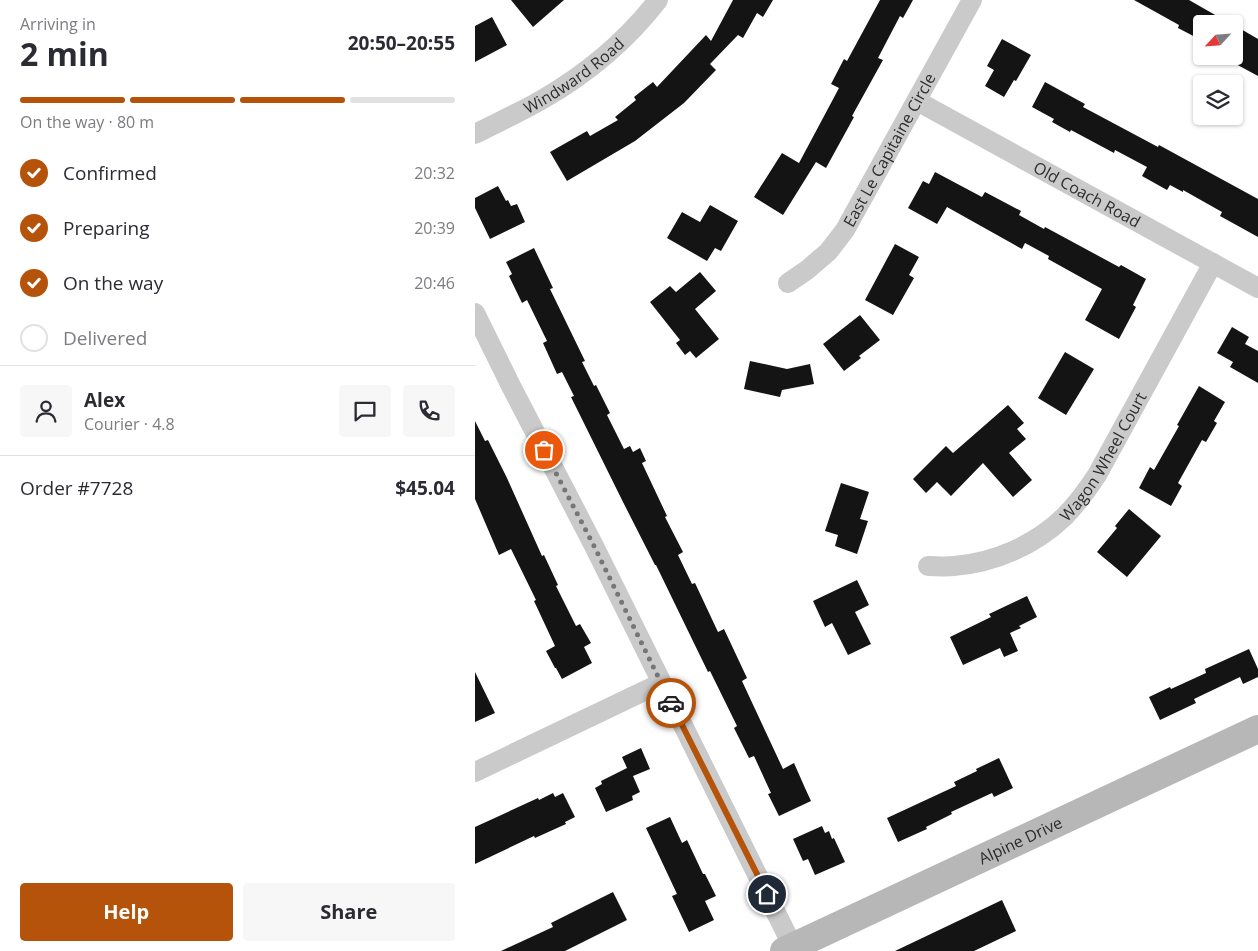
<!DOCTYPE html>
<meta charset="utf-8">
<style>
body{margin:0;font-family:"Open Sans",sans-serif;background:#f7f7f7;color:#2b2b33;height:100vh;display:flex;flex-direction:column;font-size:19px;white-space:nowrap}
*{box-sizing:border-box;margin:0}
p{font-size:16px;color:#7c7c81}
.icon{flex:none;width:28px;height:28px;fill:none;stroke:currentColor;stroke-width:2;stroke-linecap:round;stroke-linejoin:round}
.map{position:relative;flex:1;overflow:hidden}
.side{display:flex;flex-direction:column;background:#fff;width:475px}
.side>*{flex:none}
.needle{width:32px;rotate:244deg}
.tools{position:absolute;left:718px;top:15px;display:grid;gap:10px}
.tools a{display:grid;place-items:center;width:50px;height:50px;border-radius:5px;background:#fff;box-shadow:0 1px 4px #0004;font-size:25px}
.pin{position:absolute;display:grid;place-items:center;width:42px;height:42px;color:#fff;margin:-21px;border:2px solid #fff;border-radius:50%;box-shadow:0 1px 5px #0007}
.courier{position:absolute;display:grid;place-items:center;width:50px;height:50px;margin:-25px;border:4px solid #b45309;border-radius:50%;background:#fff;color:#222;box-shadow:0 1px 6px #0007}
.headline em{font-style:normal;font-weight:700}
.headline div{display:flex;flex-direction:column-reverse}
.headline{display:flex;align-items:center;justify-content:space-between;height:85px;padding:0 20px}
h1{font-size:32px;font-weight:700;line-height:38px}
.bar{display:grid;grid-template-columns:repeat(4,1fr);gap:8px 5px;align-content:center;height:60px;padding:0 20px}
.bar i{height:6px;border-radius:4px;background:#e1e1e2}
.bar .current{background:#b45309}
.bar p{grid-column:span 4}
.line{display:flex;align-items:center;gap:12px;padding:0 20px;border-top:1px solid #e1e1e2}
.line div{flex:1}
.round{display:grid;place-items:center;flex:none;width:52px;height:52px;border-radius:5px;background:#f7f7f7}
ol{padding:0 20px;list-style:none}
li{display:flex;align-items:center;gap:15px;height:55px}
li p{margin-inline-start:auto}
li .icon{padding:5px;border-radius:50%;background:#b45309;color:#fff;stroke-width:4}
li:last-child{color:#7c7c81}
li i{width:28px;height:28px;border:2px solid #e1e1e2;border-radius:50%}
.action{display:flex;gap:10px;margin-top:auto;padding:10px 20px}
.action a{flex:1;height:58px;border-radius:5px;background:#b45309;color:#fff;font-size:20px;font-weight:700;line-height:58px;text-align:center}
.action a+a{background:#f7f7f7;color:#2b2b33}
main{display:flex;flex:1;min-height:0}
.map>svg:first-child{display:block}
.building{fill:#141414}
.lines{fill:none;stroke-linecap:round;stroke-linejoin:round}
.street{stroke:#cacaca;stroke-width:20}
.secondary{stroke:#b7b7b7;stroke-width:28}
.done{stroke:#767676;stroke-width:5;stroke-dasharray:0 9}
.route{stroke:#b45309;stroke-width:6}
.labels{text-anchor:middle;stroke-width:5;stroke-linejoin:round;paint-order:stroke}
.street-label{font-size:16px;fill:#2d2d2d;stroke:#fff}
</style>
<main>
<section class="side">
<div class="headline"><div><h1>2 min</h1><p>Arriving in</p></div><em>20:50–20:55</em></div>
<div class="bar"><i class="current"></i><i class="current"></i><i class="current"></i><i></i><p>On the way · 80 m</p></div>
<ol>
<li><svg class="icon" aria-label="check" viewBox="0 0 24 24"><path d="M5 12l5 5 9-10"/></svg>Confirmed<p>20:32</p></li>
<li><svg class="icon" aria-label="check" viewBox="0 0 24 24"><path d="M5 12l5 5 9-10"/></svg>Preparing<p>20:39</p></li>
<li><svg class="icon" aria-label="check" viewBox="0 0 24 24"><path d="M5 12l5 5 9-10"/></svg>On the way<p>20:46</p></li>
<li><i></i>Delivered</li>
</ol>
<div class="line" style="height:90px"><a class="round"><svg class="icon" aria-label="person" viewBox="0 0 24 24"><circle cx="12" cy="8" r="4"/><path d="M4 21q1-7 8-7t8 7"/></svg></a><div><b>Alex</b><p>Courier · 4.8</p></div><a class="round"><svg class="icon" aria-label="chat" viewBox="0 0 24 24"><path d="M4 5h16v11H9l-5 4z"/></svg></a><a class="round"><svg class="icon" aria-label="phone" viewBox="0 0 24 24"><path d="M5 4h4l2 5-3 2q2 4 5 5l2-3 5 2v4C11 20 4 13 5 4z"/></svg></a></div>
<div class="line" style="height:65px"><div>Order #7728</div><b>$45.04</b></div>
<div class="action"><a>Help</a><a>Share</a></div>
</section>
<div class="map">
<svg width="783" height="951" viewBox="0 0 783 951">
<rect width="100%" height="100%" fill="#fff"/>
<g class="building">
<polygon points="36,0 89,0 58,27"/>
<polygon points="258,0 298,0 288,17 282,13 268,38 263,35 235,64 241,70 209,103 160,141 92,181 75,152 112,131 115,136 143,120 140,117 161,100 159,97 178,82 182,87 231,35 236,41"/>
<polygon points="405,0 438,0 428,18 425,16 403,58 408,60 377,116 379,117 351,168 341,162 308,215 279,197 307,153 324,163 364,88 356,84 369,59 372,61"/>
<polygon points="659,0 714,0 756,24 726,24 726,40 703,28 704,25"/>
<polygon points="17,17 32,45 0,62 0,26"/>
<polygon points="759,25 783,39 783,76 746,56 759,56"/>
<polygon points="527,39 556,55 541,81 539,80 529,97 510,86 519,70 512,66"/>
<polygon points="570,82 610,104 608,107 683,147 684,145 783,199 783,237 745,216 747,212 708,190 708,192 695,185 692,190 667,176 672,167 640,150 639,153 596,130 595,132 577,122 579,119 557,107"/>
<polygon points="460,172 507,197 510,192 546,211 544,215 569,229 570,227 644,267 646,265 671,279 658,305 661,307 644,339 610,320 627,289 573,259 574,256 550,243 547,249 472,207 462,224 433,208 448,181 454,184"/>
<polygon points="23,186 31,201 33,200 36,206 42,204 50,222 15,239 0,208 0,198"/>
<polygon points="235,205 263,221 246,251 240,248 232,261 192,238 207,212 225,222"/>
<polygon points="420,244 444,257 434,275 439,278 418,315 390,300"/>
<polygon points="59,248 78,288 75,289 110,361 107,362 119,386 121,385 135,413 132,415 149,449 155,446 158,452 165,448 171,461 167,463 192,516 190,517 208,552 203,555 217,584 220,583 243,632 249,629 272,678 267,681 308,769 319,763 330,788 336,801 304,816 293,794 296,793 279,756 274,758 259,728 262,726 235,671 233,672 181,565 180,565 148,502 96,397 99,396 87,372 82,374 68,343 72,341 52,300 47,303 34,276 37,274 31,262"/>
<polygon points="225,272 241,291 220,309 244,339 221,358 215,351 210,355 201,343 205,340 175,302 195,286 201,292"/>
<polygon points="385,315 405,340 384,356 386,358 369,371 348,344"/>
<polygon points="757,327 774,337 770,344 783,351 783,383 755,367 758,362 742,353"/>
<polygon points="590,352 619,369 591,415 563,398"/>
<polygon points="275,361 312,369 335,364 339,384 307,390 305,397 269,389"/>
<polygon points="724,386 750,402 739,421 742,423 731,442 727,440 703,483 707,486 696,506 664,488 675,467 679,470 704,426 702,425"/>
<polygon points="533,405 549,423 542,429 551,439 534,453 557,480 538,497 508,463 476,496 462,482 451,493 438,479 471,446 478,453"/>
<polygon points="0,421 10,441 13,440 32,478 67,556 69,555 83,585 81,586 101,626 105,624 116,643 109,647 117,663 87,679 81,668 80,668 71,651 80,646 59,601 61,600 36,549 24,555 0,499"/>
<polygon points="366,483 394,492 385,519 393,521 382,554 360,546 363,535 350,531"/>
<polygon points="654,509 686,536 652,577 622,552 642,528 640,526"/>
<polygon points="382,580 394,605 380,612 396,644 373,655 357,623 350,627 338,601"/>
<polygon points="552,596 562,617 544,626 546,628 535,633 543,651 529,657 525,648 488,665 475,637 516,617 514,614"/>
<polygon points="774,649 783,669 783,677 768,684 765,677 719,699 721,703 685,720 674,697 695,687 696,689 731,673 730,669"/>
<polygon points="0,672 20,713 0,722"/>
<polygon points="166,748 175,769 158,776 165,792 157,796 158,800 131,812 120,788 127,784 126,781 152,768 147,757"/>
<polygon points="524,758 538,788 519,797 517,793 476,812 477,814 451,827 452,829 423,842 412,818 481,786 479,782 502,771 501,769"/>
<polygon points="78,793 80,797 88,793 100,817 90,822 91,824 60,838 59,836 0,864 0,827 63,798 64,800"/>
<polygon points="195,817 207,843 212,840 228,874 230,874 241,896 230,901 239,920 214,932 197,896 202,894 171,828"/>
<polygon points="347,826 350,833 354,831 357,839 359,838 370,862 340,875 333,859 328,861 318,839"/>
<polygon points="138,892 152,920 90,951 26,951 78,927 76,923"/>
<polygon points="527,900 541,931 499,951 420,951"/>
</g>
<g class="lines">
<g class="street">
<path id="s1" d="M442 101 783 288"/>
<path id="s2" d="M0 134C23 122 46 112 68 99 113 73 152 40 183 0"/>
<path id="s3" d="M313 283 332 270 353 252 370 230 497 0"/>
<polyline points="0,313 36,386 119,546 318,947"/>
<path id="s4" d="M453 566C461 566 471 567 479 566 519 563 560 545 589 517 602 504 612 490 622 475L738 263"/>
<polyline points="0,772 186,683"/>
</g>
<path class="secondary" id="s5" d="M309 951 783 729"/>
</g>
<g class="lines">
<polyline class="done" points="69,450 119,546 196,703"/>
<polyline class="route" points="196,703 292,894"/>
</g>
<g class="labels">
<g class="street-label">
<text dy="6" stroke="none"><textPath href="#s2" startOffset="115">Windward Road</textPath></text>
<text dy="6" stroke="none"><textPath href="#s3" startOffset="170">East Le Capitaine Circle</textPath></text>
<text dy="6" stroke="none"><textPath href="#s1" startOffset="194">Old Coach Road</textPath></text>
<text dy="6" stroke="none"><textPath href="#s4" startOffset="221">Wagon Wheel Court</textPath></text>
<text dy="6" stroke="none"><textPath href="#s5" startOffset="261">Alpine Drive</textPath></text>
</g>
</g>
</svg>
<div class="tools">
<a><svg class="needle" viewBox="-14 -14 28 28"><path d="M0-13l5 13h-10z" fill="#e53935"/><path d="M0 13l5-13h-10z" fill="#7c7c81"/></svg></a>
<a><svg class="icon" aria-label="layers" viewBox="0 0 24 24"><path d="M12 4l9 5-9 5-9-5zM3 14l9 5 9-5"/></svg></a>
</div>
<div class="pin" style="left:69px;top:450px;background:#ea580c"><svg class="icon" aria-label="bag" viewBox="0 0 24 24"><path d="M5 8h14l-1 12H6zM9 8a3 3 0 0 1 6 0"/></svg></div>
<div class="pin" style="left:292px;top:894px;background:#1f2937"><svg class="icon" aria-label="home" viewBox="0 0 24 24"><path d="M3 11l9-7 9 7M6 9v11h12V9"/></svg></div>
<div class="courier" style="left:196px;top:703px"><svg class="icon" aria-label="car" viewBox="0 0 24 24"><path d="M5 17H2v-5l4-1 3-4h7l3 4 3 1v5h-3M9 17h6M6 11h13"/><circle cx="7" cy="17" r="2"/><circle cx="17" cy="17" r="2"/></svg></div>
</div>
</main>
